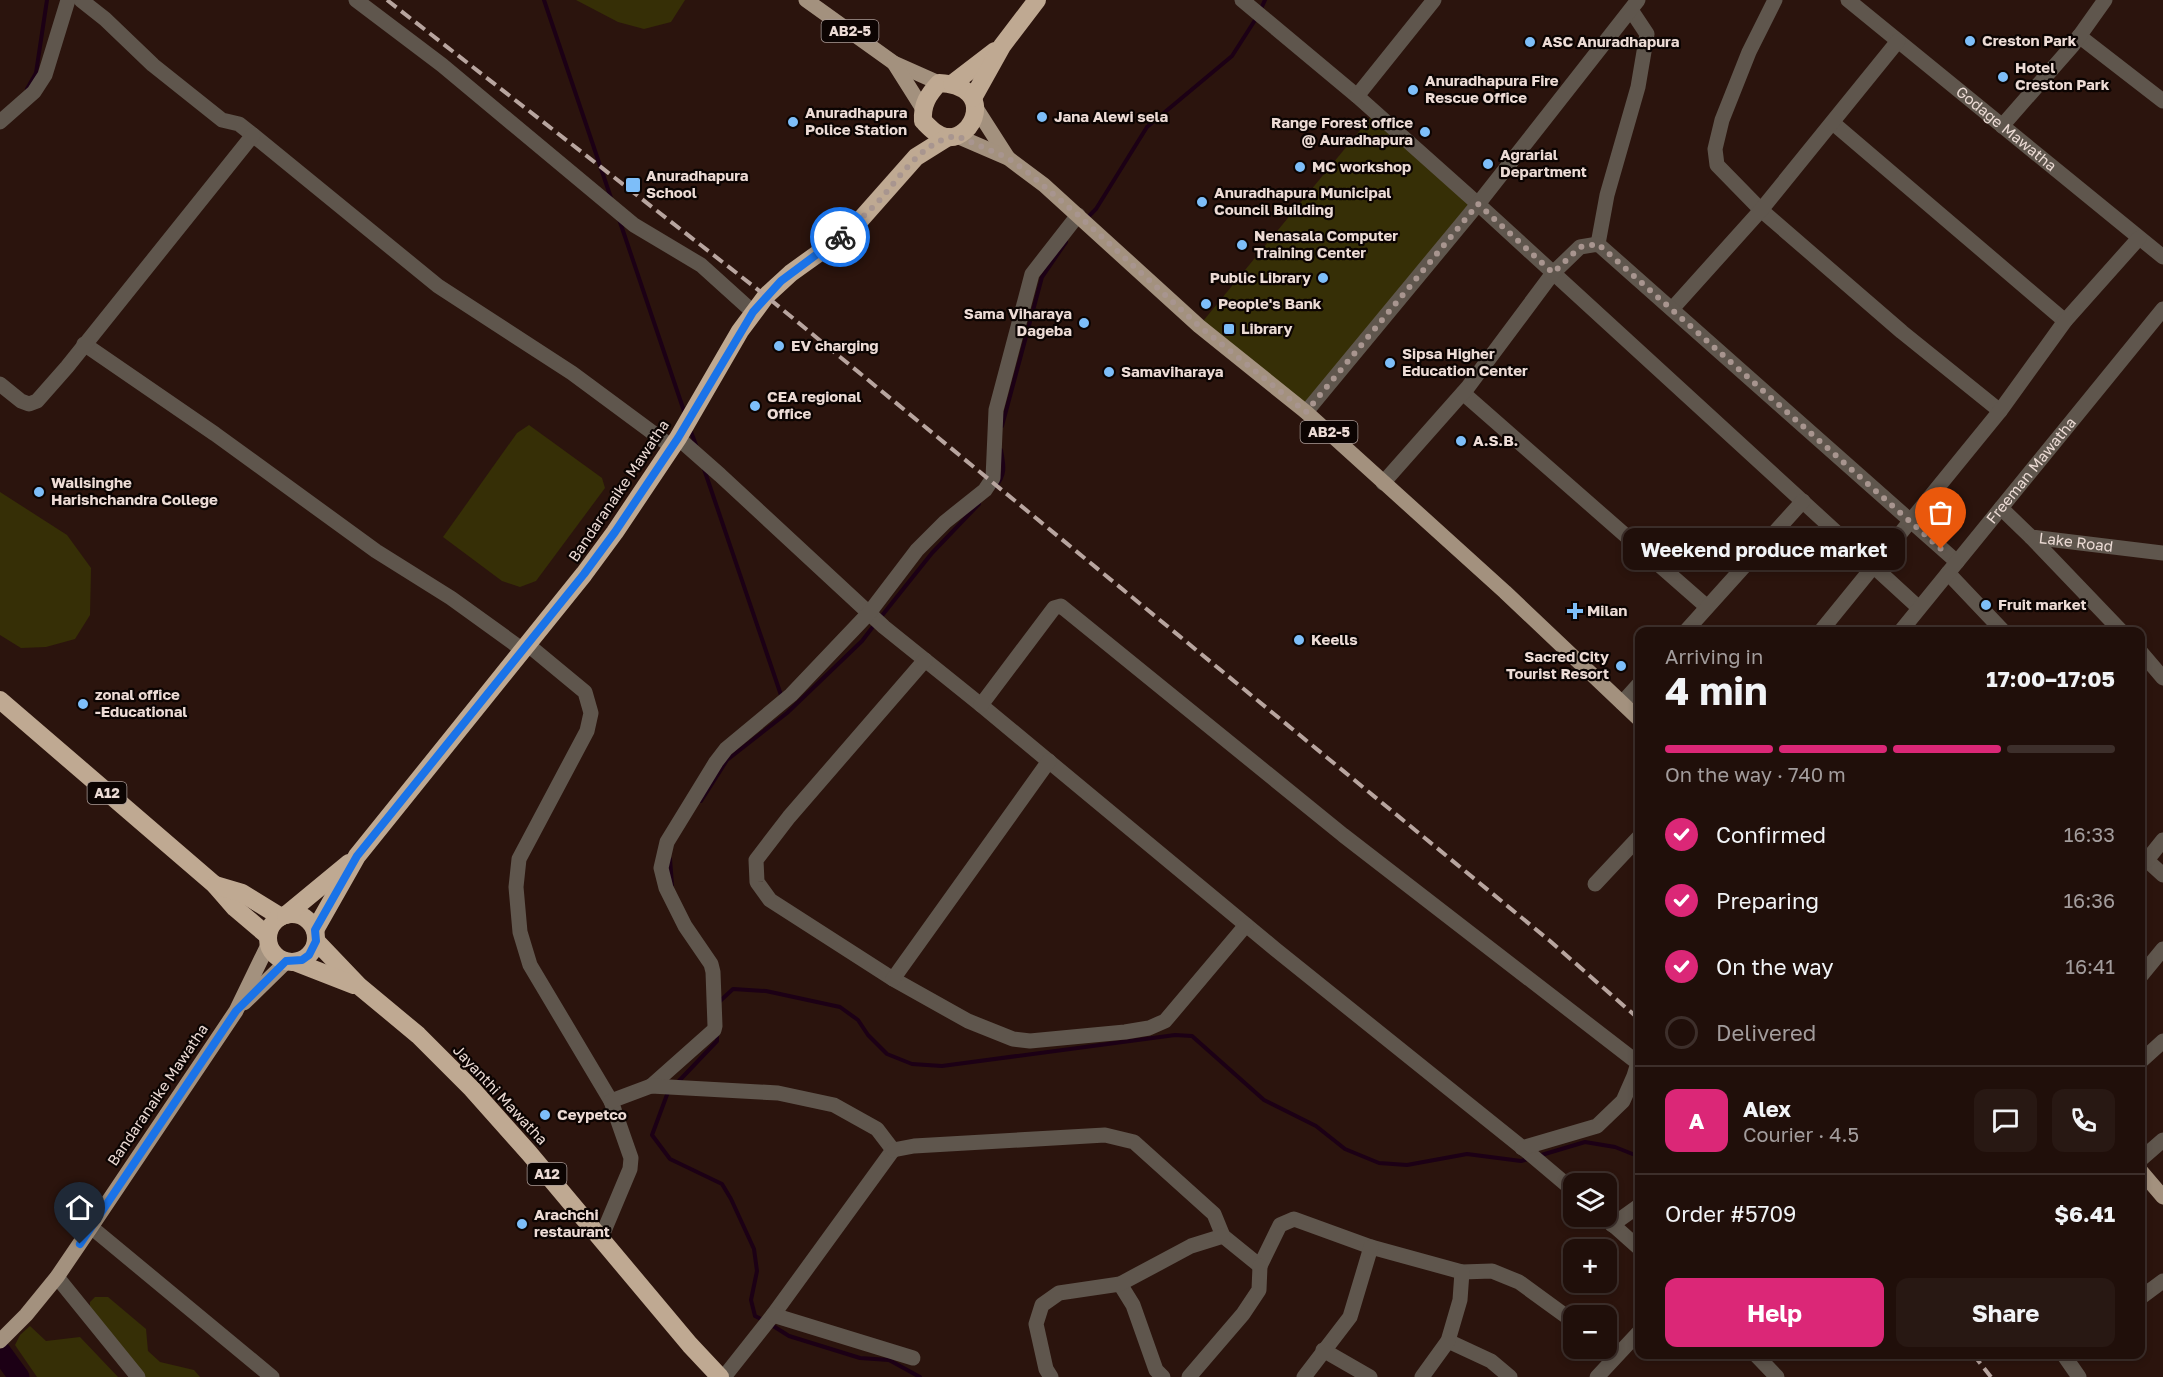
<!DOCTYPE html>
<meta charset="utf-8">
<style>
body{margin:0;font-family:"Golos Text",sans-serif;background:#281813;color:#f1f3f6;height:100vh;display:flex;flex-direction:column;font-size:22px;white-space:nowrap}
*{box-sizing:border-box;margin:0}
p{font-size:20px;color:#a29c9c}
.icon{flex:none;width:33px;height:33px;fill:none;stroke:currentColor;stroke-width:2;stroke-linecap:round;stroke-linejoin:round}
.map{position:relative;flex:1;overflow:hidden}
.panel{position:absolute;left:1635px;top:627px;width:510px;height:732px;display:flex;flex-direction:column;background:#200f0a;border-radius:12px;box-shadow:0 3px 9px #0003,0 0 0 2px #3d2f2b}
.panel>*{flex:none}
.fabs{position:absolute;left:1563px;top:1173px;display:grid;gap:12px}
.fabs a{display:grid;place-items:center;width:54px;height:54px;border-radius:12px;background:#200f0a;box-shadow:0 3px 9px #0003,0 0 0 2px #3d2f2b;font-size:30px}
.pin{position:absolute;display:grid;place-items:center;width:51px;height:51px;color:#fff;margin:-62px -26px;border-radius:50% 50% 50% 0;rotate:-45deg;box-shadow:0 0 6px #0007}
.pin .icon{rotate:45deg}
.courier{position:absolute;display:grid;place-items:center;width:60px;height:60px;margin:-30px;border:4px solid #1a73e8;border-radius:50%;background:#fff;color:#222;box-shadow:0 2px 8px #0007}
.bubble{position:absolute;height:42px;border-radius:12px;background:#200f0a;box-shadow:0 3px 9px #0003,0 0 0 2px #3d2f2b;font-size:20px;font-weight:700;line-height:42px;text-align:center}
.summary em{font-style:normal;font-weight:700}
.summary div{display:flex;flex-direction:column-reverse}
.summary{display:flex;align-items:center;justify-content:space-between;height:102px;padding:0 30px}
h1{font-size:39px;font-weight:700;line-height:45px}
.bar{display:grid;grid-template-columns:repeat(4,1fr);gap:9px 6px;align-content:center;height:72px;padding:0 30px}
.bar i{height:8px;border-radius:4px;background:#3d2f2b}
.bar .selected{background:#db2777}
.bar p{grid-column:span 4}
.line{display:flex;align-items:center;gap:15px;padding:0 30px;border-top:2px solid #3d2f2b}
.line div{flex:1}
.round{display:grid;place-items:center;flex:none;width:63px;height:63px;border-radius:12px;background:#281813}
ol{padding:0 30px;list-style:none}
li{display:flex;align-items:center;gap:18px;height:66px}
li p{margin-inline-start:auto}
li .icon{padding:6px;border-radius:50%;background:#db2777;color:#fff;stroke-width:4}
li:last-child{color:#a29c9c}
li i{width:33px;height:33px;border:3px solid #3d2f2b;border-radius:50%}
.action{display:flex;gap:12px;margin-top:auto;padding:12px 30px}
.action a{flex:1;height:69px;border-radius:12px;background:#db2777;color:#fff;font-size:24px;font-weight:700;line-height:69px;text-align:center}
.action a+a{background:#281813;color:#f1f3f6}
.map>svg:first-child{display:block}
.green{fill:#362f06}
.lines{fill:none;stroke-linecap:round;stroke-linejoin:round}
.stream{stroke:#1c0015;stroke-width:4}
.river{stroke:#1c0015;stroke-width:21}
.minor{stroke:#5f564d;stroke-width:15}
.major{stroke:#a3917e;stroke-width:15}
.highway{stroke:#bfa992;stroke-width:18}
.rail{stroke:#b8a59f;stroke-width:4;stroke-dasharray:12 6;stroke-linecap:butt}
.done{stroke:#a8958f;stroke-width:6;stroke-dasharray:0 10.8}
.route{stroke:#1a73e8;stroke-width:8}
.poi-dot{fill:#7dbef9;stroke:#0c0402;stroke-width:2}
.labels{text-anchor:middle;stroke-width:4.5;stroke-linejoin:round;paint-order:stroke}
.shield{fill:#0c0402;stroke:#a99a96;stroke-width:1.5}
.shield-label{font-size:14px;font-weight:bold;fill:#ecdbd5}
.poi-label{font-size:15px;font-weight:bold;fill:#ecdbd5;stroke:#0c0402;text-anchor:start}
.street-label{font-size:15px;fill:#ecdbd5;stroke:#0c0402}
</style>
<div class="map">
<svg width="2163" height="1377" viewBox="0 0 2163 1377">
<rect width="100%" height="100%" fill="#2b140d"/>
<g class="green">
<polygon points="576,0 685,0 671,22 644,29 618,22"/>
<polygon points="1375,112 1478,204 1306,412 1199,326"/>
<polygon points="529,425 602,478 605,488 536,581 520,587 502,581 443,537 517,433"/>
<polygon points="0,492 67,535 91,568 90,615 75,639 46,647 21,648 0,635"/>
<polygon points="95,1297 108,1297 146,1329 148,1351 160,1362 194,1370 200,1377 142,1377 90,1310 90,1302"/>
<polygon points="30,1326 46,1341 80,1337 118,1377 37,1377 15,1345 20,1335"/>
</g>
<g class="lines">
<g class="stream">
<polyline points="544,0 611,198"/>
<polyline points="1260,11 1265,0"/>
<polyline points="27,89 36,73 47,0"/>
<polyline points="1089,216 1096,209 1147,127 1232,56 1257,17"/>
<polyline points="619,219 685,414"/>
<polyline points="1002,426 1042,277 1066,242"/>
<polyline points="690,429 697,448"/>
<polyline points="704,469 782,698"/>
<path d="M995 487C1006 475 1004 466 1001 450"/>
<polyline points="880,618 932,553 979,504"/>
<polyline points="701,801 727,760 787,713 862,641 875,624"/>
<polyline points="670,859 672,885"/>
<polyline points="719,1002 733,989 766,991 840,1007 858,1020 868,1035 887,1054 912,1064 942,1066 1175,1035 1192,1036 1264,1100 1316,1126 1345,1149 1379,1163 1407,1165 1467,1154 1521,1161 1528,1159"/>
<polyline points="677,1083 717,1041 717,1034"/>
<polyline points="668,1092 652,1135 670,1159 722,1184 731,1199 754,1249 757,1271 751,1300 755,1316 763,1320"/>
<polyline points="1538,1156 1585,1142 1615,1147 1640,1157"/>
<polyline points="770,1324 789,1336 860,1358 889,1360 920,1377"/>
</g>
<polyline class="river" points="0,1351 19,1377"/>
<g class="minor">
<polyline points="81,0 105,19 153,65 222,120 239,124 253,135 438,286 572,373 672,447"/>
<polyline points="356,0 442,65 634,225 701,265 753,312"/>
<polyline points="1242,0 1357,96 1478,204 1919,608"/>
<polyline points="1775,0 1749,52 1722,120 1715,149 1717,165 1761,210 1902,332 2000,411"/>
<path id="s1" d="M1848 0 2163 257"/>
<polyline points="2079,36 2163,101"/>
<polyline points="1357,96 1434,0"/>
<polyline points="0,122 34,92 45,75 68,0"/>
<polyline points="1833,123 2065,321"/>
<polyline points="2002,126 2073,45 2105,0"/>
<polyline points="1598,244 1607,195 1638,87 1647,34 1631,10"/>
<polyline points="1672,309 1761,210 1898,41"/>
<polyline points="84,344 215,434 376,551 451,598 523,650"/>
<polyline points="0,384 21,401 29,404 37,401 67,367 253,135"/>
<polyline points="1463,393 1706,606"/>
<polyline points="1306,412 1478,204 1638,0"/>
<polyline points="678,438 720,475 884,627 981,705 1275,949 1529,1153 1574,1191"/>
<polyline points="1383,483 1468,387 1553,273 1580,247 1598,244 1957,562"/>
<path id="s2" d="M2001 508 2031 537 2163 553"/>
<polyline points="2031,537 2122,632"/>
<polyline points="1948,573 2004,632"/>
<polyline points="1685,632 1803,501"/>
<polyline points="1820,632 2000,411 2065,321 2139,238"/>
<path id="s3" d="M1900 632 2163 309"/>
<polyline points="527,644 585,692 591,713 587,731 519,859 516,887 520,932 530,965 611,1101 631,1158 630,1169 601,1238"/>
<polyline points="2140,651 2163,678"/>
<polyline points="925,660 789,817 756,860 757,882 770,900 893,979 968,1021 1013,1039 1030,1041 1125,1032 1149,1028 1165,1021 1246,925"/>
<polyline points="1622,703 1640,683"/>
<polyline points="981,705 1054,608 1061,606 1343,835 1638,1063 1634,1076 1623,1101 1597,1126 1522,1148"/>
<polyline points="2140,854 2163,875"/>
<polyline points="2147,860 2163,840"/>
<polyline points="1595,884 1640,836"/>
<polyline points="2140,977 2163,949"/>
<polyline points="893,979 1049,761"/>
<polyline points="2140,1062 2163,1041"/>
<polyline points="651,1086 714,1030 715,1026 713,972 711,964 685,926 666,888 661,868 667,842 716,762 726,749 791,695 869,613 917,550 945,522 985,490 993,478 996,410 1032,274 1078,215"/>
<polyline points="611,1101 651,1086 778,1093 834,1105 877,1129 893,1150 773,1315 724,1377"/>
<polyline points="893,1150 914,1146 1105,1135 1134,1142 1214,1214 1223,1236 1260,1266 1280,1225 1294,1219 1371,1247 1462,1272 1492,1271 1519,1282 1574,1322"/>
<polyline points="2140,1160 2163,1140"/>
<polyline points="1603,1216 1640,1249"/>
<polyline points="1612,1225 1640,1205"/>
<polyline points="91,1227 272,1377"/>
<polyline points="57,1277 138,1377"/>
<polyline points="1120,1284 1133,1305 1156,1370 1163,1377"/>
<polyline points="2140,1298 2163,1281"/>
<polyline points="773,1315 913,1358"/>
<polyline points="1448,1341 1491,1361 1510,1377"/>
<polyline points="1323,1350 1370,1377"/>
<polyline points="1755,1354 1777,1377"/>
<polyline points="2063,1354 2079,1377"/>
<polyline points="1051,1377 1046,1369 1036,1324 1042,1305 1059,1293 1120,1284 1191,1246 1223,1236"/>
<polyline points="1189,1377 1243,1314 1259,1290 1260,1266"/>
<polyline points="1304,1377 1350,1317 1371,1247"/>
<polyline points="1422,1377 1448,1341 1460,1300 1462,1272"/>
<polyline points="1597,1377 1640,1331"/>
</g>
<g class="major">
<polyline points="806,0 894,63 939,83"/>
<polyline points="894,63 923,109"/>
<polyline points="976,108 1008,158"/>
<polyline points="957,136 1008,158 1044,185 1199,326 1306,412 1505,592 1640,720"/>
<polyline points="244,1003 287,961"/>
<polyline points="2140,1170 2163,1197"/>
<polyline points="0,1341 26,1315 57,1277 91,1227 236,1011 269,943"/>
</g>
<g class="highway">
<path d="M939 83C998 86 973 142 946 137 936 135 930 128 923 121 922 104 928 95 939 83Z"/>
<polyline points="952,84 995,51"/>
<polyline points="973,98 1002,46 1037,0"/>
<polyline points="0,700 215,885 235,908 268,936"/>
<polyline points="215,885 242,893 281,917"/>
<circle cx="292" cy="938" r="24"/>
<polyline points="286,915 349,863"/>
<polyline points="315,930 357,856 584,574 615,532 678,438 740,331 766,296 791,273 830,245 862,218 916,157 948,137"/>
<polyline points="316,941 359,986 418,1035 472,1089 529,1153 690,1345 720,1377"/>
<polyline points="295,962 354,985"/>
</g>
<g class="rail">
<polyline points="387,0 766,296 1550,941 1640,1020"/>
<polyline points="1973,1354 1991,1377"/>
</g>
</g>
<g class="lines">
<path class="done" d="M840 237C853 226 865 215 877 203 899 179 922 140 957 136L1008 158 1026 171 1078 215 1199 326 1306 412 1478 204 1553 273 1580 247 1598 244 1941 549"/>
<polyline class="route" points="80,1244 236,1011 286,961 302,960 309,955 316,941 315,930 357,856 584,574 615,532 678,438 753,312 781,281 840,237"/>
</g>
<g class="poi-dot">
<circle cx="1970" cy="41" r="6"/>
<circle cx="1530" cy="42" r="6"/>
<circle cx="2003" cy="77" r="6"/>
<circle cx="1413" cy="90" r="6"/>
<circle cx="1042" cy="117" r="6"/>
<circle cx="793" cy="122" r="6"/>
<circle cx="1425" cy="132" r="6"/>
<circle cx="1488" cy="164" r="6"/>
<circle cx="1300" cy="167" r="6"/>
<rect x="625" y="177" width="16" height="16" rx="3"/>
<circle cx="1202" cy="202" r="6"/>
<circle cx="1242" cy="245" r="6"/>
<circle cx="1323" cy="278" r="6"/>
<circle cx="1206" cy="304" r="6"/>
<circle cx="1084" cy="323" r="6"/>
<rect x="1223" y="323" width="12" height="12" rx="3"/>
<circle cx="779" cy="346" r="6"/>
<circle cx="1390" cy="363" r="6"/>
<circle cx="1109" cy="372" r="6"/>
<circle cx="755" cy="406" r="6"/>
<circle cx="1461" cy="441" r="6"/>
<circle cx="39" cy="492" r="6"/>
<circle cx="1986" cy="605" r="6"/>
<path d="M1572 602h6v6h6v6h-6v6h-6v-6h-6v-6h6z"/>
<circle cx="1299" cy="640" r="6"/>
<circle cx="1621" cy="666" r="6"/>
<circle cx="83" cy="704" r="6"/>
<circle cx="545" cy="1115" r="6"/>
<circle cx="522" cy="1224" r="6"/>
</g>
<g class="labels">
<g class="shield">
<rect x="821.5" y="20" width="57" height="22" rx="4.5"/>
<rect x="1300.5" y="421" width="57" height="22" rx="4.5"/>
<rect x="87.5" y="782" width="39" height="22" rx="4.5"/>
<rect x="527.5" y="1163" width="39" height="22" rx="4.5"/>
</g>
<g class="shield-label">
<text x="850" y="36">AB2-5</text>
<text x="1329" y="437">AB2-5</text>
<text x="107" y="798">A12</text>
<text x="547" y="1179">A12</text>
</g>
<g class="poi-label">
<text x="1982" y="46">Creston Park</text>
<text x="1542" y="47">ASC Anuradhapura</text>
<text x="2015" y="73">Hotel<tspan x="2015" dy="17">Creston Park</tspan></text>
<text x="1425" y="86">Anuradhapura Fire<tspan x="1425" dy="17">Rescue Office</tspan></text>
<text x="805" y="118">Anuradhapura<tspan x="805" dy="17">Police Station</tspan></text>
<text x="1054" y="122">Jana Alewi sela</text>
<text x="1413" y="128" text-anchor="end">Range Forest office<tspan x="1413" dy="17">@ Auradhapura</tspan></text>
<text x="1500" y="160">Agrarial<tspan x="1500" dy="17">Department</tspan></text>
<text x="1312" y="172">MC workshop</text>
<text x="646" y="181">Anuradhapura<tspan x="646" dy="17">School</tspan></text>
<text x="1214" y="198">Anuradhapura Municipal<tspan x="1214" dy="17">Council Building</tspan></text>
<text x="1254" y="241">Nenasala Computer<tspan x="1254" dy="17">Training Center</tspan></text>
<text x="1311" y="283" text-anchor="end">Public Library</text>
<text x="1218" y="309">People's Bank</text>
<text x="1072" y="319" text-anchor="end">Sama Viharaya<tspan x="1072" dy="17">Dageba</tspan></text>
<text x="1241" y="334">Library</text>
<text x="791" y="351">EV charging</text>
<text x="1402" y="359">Sipsa Higher<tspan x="1402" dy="17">Education Center</tspan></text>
<text x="1121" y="377">Samaviharaya</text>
<text x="767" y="402">CEA regional<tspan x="767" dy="17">Office</tspan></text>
<text x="1473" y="446">A.S.B.</text>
<text x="51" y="488">Walisinghe<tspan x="51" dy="17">Harishchandra College</tspan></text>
<text x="1998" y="610">Fruit market</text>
<text x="1587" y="616">Milan</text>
<text x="1311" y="645">Keells</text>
<text x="1609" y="662" text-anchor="end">Sacred City<tspan x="1609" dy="17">Tourist Resort</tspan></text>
<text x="95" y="700">zonal office<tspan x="95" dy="17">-Educational</tspan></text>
<text x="557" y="1120">Ceypetco</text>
<text x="534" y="1220">Arachchi<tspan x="534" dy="17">restaurant</tspan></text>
</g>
<g class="street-label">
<text dy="5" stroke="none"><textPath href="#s1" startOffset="204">Godage Mawatha</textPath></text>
<text dy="5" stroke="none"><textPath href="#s3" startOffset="208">Freeman Mawatha</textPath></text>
<text transform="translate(619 491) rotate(-56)" y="5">Bandaranaike Mawatha</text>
<text dy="5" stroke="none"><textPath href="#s2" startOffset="87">Lake Road</textPath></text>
<text transform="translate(158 1095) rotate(-56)" y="5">Bandaranaike Mawatha</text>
<text transform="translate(500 1095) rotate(47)" y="5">Jayanthi Mawatha</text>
</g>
</g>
</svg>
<div class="fabs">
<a><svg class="icon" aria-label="layers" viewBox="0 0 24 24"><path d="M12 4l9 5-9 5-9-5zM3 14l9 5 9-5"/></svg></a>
<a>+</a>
<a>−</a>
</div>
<div class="pin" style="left:1941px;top:549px;background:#ea580c"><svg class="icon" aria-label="bag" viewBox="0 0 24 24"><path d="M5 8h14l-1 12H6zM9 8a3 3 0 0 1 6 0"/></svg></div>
<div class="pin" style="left:80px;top:1244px;background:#1f2937"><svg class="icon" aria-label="home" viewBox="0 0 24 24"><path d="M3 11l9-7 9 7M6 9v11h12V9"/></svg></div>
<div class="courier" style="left:840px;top:237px"><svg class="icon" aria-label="bike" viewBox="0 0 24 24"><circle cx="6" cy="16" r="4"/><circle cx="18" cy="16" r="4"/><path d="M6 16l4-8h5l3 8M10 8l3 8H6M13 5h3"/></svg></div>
<div class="bubble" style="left:1623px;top:528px;width:282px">Weekend produce market</div>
<section class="panel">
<div class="summary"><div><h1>4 min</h1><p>Arriving in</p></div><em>17:00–17:05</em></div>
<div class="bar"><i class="selected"></i><i class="selected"></i><i class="selected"></i><i></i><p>On the way · 740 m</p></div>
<ol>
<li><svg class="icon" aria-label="check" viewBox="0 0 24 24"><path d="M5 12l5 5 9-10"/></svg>Confirmed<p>16:33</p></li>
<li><svg class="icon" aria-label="check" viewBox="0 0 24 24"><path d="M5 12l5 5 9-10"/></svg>Preparing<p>16:36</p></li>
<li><svg class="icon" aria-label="check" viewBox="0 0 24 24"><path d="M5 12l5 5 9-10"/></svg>On the way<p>16:41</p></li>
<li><i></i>Delivered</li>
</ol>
<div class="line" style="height:108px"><b class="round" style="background:#db2777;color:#fff">A</b><div><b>Alex</b><p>Courier · 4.5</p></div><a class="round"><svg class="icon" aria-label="chat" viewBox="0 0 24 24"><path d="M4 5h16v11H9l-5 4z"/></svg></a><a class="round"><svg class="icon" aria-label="phone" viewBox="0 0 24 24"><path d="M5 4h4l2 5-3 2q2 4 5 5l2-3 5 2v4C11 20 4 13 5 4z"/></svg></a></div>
<div class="line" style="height:78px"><div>Order #5709</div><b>$6.41</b></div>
<div class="action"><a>Help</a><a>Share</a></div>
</section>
</div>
